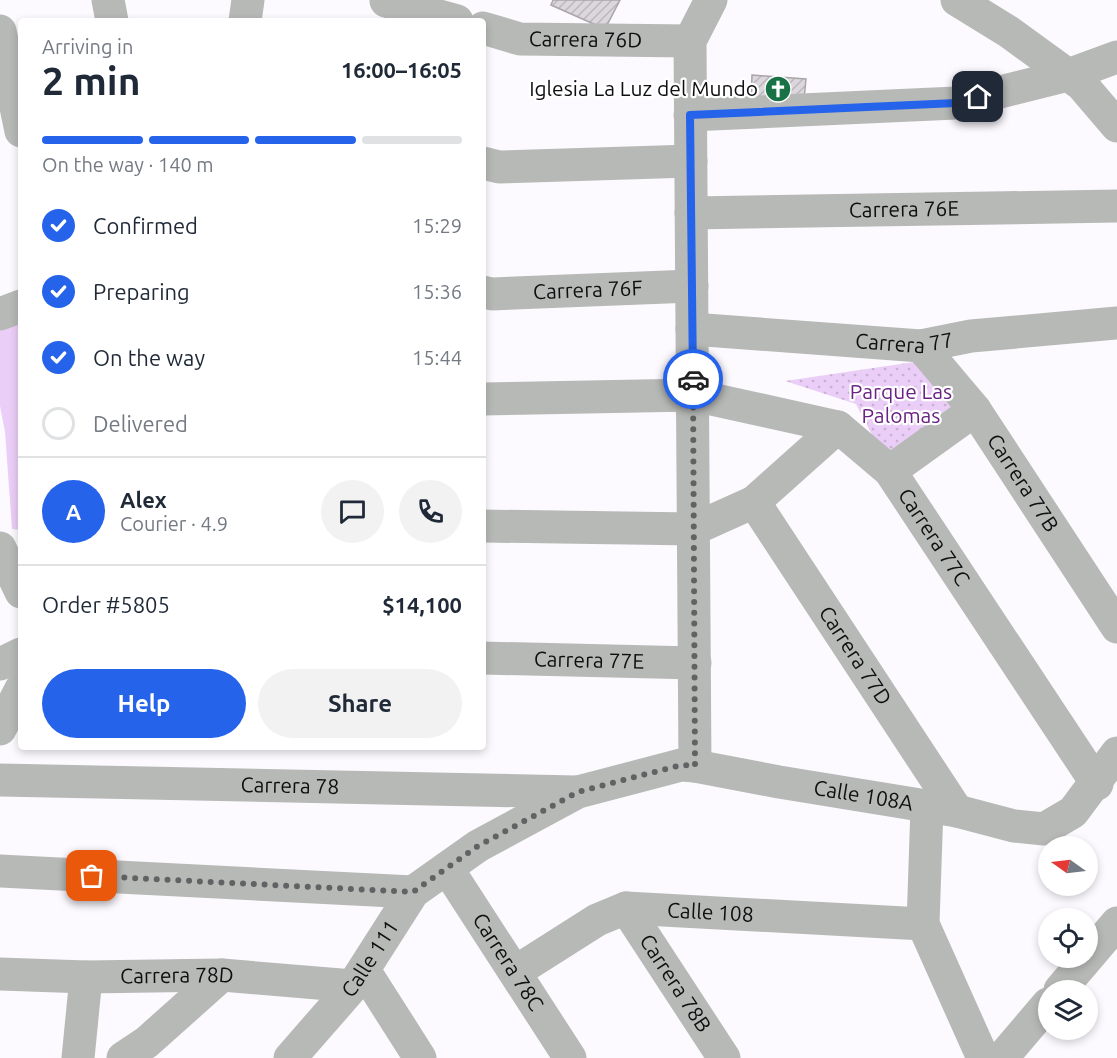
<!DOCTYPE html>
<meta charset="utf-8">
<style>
body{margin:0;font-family:Ubuntu,sans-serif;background:#f2f2f3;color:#1f2937;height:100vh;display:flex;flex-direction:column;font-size:22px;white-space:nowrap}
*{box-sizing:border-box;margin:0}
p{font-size:20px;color:#747a83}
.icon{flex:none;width:33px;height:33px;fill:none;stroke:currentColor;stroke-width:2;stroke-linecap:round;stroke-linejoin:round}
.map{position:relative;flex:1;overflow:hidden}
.side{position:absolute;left:18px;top:18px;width:468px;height:732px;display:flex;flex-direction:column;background:#fff;border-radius:6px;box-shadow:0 3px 9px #0003}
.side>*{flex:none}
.needle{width:39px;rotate:284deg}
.fabs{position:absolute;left:1038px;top:836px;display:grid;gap:12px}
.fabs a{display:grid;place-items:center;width:60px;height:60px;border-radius:50%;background:#fff;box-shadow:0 3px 9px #0003;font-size:30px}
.pin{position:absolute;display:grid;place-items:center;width:51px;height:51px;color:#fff;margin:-26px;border-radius:12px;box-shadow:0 3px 9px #0006}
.courier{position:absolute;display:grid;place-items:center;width:60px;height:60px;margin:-30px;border:4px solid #2563eb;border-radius:50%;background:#fff;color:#222;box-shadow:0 2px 8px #0007}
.headline em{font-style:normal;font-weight:600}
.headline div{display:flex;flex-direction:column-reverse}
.headline{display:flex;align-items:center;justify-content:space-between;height:102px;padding:0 24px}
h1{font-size:39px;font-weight:600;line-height:45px}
.bar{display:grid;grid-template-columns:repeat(4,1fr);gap:9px 6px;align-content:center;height:72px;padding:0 24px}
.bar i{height:8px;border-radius:4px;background:#e0e1e3}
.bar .current{background:#2563eb}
.bar p{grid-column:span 4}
.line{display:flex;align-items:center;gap:15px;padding:0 24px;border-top:2px solid #e0e1e3}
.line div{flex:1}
.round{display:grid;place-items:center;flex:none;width:63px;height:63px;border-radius:32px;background:#f2f2f3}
ol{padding:0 24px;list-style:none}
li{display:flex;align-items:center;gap:18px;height:66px}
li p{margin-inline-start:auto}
li .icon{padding:6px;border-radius:50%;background:#2563eb;color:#fff;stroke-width:4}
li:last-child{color:#747a83}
li i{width:33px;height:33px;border:3px solid #e0e1e3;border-radius:50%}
.cta{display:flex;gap:12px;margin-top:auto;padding:12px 24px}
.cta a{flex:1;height:69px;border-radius:36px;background:#2563eb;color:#fff;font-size:24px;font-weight:600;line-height:69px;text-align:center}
.cta a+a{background:#f2f2f3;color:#1f2937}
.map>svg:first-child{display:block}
.green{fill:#ebcef7}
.park{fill:url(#park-dots)}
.building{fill:url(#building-hatch);stroke:#a9a6aa;stroke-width:1.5}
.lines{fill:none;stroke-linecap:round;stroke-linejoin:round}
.minor{stroke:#b7b9b7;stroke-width:33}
.done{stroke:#626164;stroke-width:6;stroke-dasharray:0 10.8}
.route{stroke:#2563eb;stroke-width:8}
.labels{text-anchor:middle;stroke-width:4.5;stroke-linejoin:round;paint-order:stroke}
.street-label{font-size:21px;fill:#0f0e10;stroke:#fff}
.poi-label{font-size:21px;fill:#0f0e10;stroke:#fff;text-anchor:end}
.park-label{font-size:21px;fill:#692382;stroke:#fff}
</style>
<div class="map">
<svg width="1117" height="1058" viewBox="0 0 1117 1058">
<defs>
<pattern id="park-dots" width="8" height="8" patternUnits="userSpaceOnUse" patternTransform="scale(1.5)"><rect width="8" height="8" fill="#ebcef7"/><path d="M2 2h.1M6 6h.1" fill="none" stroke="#c8b0d3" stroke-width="1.8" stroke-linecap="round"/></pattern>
<pattern id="building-hatch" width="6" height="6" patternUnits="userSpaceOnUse" patternTransform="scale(1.5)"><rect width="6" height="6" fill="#dbd7dc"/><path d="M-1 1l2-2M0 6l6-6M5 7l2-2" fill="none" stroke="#bbb7bc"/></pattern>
</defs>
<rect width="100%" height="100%" fill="#fdfaff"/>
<polygon class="green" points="21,321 21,530 12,529 5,432 0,406 0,326"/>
<polygon class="park" points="914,362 963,405 888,466 856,404 785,381"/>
<g class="building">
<polygon points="553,0 620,0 605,29 551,5"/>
<polygon points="752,75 806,79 804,99 751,99"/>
</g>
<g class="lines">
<g class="minor">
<polyline points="108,0 112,21"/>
<polyline points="957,0 1009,32 1082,85 1117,126"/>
<polyline points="386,1 457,21"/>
<polyline points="245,21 248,0"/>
<path id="s1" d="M483 28 520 39 690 41"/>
<polyline points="0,31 21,131"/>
<polyline points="690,115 956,103 1068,75 1117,57"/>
<polyline points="483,163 499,167 691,161"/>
<path id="s2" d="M691 213 1117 206"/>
<path id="s3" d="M483 292 492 294 692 286"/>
<polyline points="0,314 21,306"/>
<path id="s4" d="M692 329 921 346 971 336 1117 323"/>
<path id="s5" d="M921 346 975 410 1117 627"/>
<path id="s6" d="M483 399 693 395 838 427 890 471 1097 784"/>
<polyline points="890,471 975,410"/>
<path id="s7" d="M754 502 957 811"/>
<polyline points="483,526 694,529 754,502 838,427"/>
<polyline points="0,548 21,592"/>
<path id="s8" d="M483 658 695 663"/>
<polyline points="0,664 21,654"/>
<polyline points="0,729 21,689"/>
<polyline points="695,766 690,41 711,0"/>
<path id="s9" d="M0 780 576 792"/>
<polyline points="927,807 923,924 983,1058"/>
<path id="s10" d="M447 868 570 1058"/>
<polyline points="0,871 413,892"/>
<path id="s11" d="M626 908 724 1058"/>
<polyline points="364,970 420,1058"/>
<path id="s12" d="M515 972 597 920 626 908 923 924"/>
<path id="s13" d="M0 974 86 977 222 975 353 986"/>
<polyline points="1060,990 1117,923"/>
<polyline points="78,1058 86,977"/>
<polyline points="123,1058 147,1042 222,975"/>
<path id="s14" d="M290 1058 353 986 413 892 478 846 578 792 681 765 695 766 779 782 957 811 1014 826 1044 829 1073 812 1117 753"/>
<polyline points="1002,1058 1048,1004"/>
</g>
</g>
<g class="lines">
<polyline class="done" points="92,876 413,892 478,846 578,792 681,765 695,766 693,379"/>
<polyline class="route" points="693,379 690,115 956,103 978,97"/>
</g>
<defs>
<symbol id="church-disc" viewBox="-11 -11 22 22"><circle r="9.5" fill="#187245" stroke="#fff"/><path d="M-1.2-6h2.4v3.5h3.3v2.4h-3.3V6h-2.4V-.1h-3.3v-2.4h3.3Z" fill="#fff"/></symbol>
</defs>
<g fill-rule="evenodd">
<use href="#church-disc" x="763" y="74" width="30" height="30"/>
</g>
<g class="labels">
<g class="street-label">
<text dy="7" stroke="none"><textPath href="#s1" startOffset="104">Carrera 76D</textPath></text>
<text dy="7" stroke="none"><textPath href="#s2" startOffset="213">Carrera 76E</textPath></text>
<text dy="7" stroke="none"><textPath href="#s3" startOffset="105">Carrera 76F</textPath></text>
<text dy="7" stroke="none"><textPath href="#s4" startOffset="213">Carrera 77</textPath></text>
<text dy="7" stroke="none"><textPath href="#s5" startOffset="171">Carrera 77B</textPath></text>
<text dy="7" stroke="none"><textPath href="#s6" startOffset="506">Carrera 77C</textPath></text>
<text dy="7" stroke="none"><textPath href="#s7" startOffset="184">Carrera 77D</textPath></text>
<text dy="7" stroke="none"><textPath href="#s8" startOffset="106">Carrera 77E</textPath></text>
<text dy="7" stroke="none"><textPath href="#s9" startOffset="290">Carrera 78</textPath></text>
<text dy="7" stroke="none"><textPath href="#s14" startOffset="692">Calle 108A</textPath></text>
<text dy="7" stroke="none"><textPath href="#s12" startOffset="213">Calle 108</textPath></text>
<text dy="7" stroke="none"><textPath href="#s14" startOffset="128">Calle 111</textPath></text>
<text dy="7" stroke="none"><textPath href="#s10" startOffset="112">Carrera 78C</textPath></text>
<text dy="7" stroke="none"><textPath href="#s13" startOffset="177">Carrera 78D</textPath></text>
<text dy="7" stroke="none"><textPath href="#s11" startOffset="90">Carrera 78B</textPath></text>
</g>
<g class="poi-label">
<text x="758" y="96">Iglesia La Luz del Mundo</text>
</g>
<g class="park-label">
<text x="901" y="399">Parque Las<tspan x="901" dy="24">Palomas</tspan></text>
</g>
</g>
</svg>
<div class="fabs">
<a><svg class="needle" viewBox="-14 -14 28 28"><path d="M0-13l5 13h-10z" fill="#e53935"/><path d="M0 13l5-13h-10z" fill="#747a83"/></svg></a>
<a><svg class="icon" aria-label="locate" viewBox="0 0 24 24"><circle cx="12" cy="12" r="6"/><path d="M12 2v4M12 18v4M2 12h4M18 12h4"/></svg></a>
<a><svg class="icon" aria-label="layers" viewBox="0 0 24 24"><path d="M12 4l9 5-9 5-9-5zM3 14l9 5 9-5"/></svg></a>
</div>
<div class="pin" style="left:92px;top:876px;background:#ea580c"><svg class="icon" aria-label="bag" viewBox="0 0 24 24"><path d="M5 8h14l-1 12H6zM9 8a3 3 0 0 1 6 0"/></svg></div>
<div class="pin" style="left:978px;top:97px;background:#1f2937"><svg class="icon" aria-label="home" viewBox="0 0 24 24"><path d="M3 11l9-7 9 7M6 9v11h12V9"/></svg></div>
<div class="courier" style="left:693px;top:379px"><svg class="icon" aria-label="car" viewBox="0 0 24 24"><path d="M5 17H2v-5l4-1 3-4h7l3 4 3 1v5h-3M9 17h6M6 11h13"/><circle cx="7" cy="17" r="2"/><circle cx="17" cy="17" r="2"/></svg></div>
<section class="side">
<div class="headline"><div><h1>2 min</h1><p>Arriving in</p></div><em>16:00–16:05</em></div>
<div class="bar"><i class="current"></i><i class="current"></i><i class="current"></i><i></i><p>On the way · 140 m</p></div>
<ol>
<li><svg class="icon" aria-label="check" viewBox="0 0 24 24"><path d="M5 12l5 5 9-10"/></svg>Confirmed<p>15:29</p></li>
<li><svg class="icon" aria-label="check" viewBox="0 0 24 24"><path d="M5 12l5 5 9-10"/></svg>Preparing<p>15:36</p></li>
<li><svg class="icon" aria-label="check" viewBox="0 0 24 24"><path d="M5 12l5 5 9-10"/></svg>On the way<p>15:44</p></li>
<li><i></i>Delivered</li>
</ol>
<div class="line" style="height:108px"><b class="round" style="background:#2563eb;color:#fff">A</b><div><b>Alex</b><p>Courier · 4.9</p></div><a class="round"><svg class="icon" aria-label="chat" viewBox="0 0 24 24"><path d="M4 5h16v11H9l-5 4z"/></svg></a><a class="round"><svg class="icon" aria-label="phone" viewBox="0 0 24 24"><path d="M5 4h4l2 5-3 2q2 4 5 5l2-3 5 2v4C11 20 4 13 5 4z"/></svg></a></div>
<div class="line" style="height:78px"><div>Order #5805</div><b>$14,100</b></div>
<div class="cta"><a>Help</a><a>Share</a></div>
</section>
</div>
